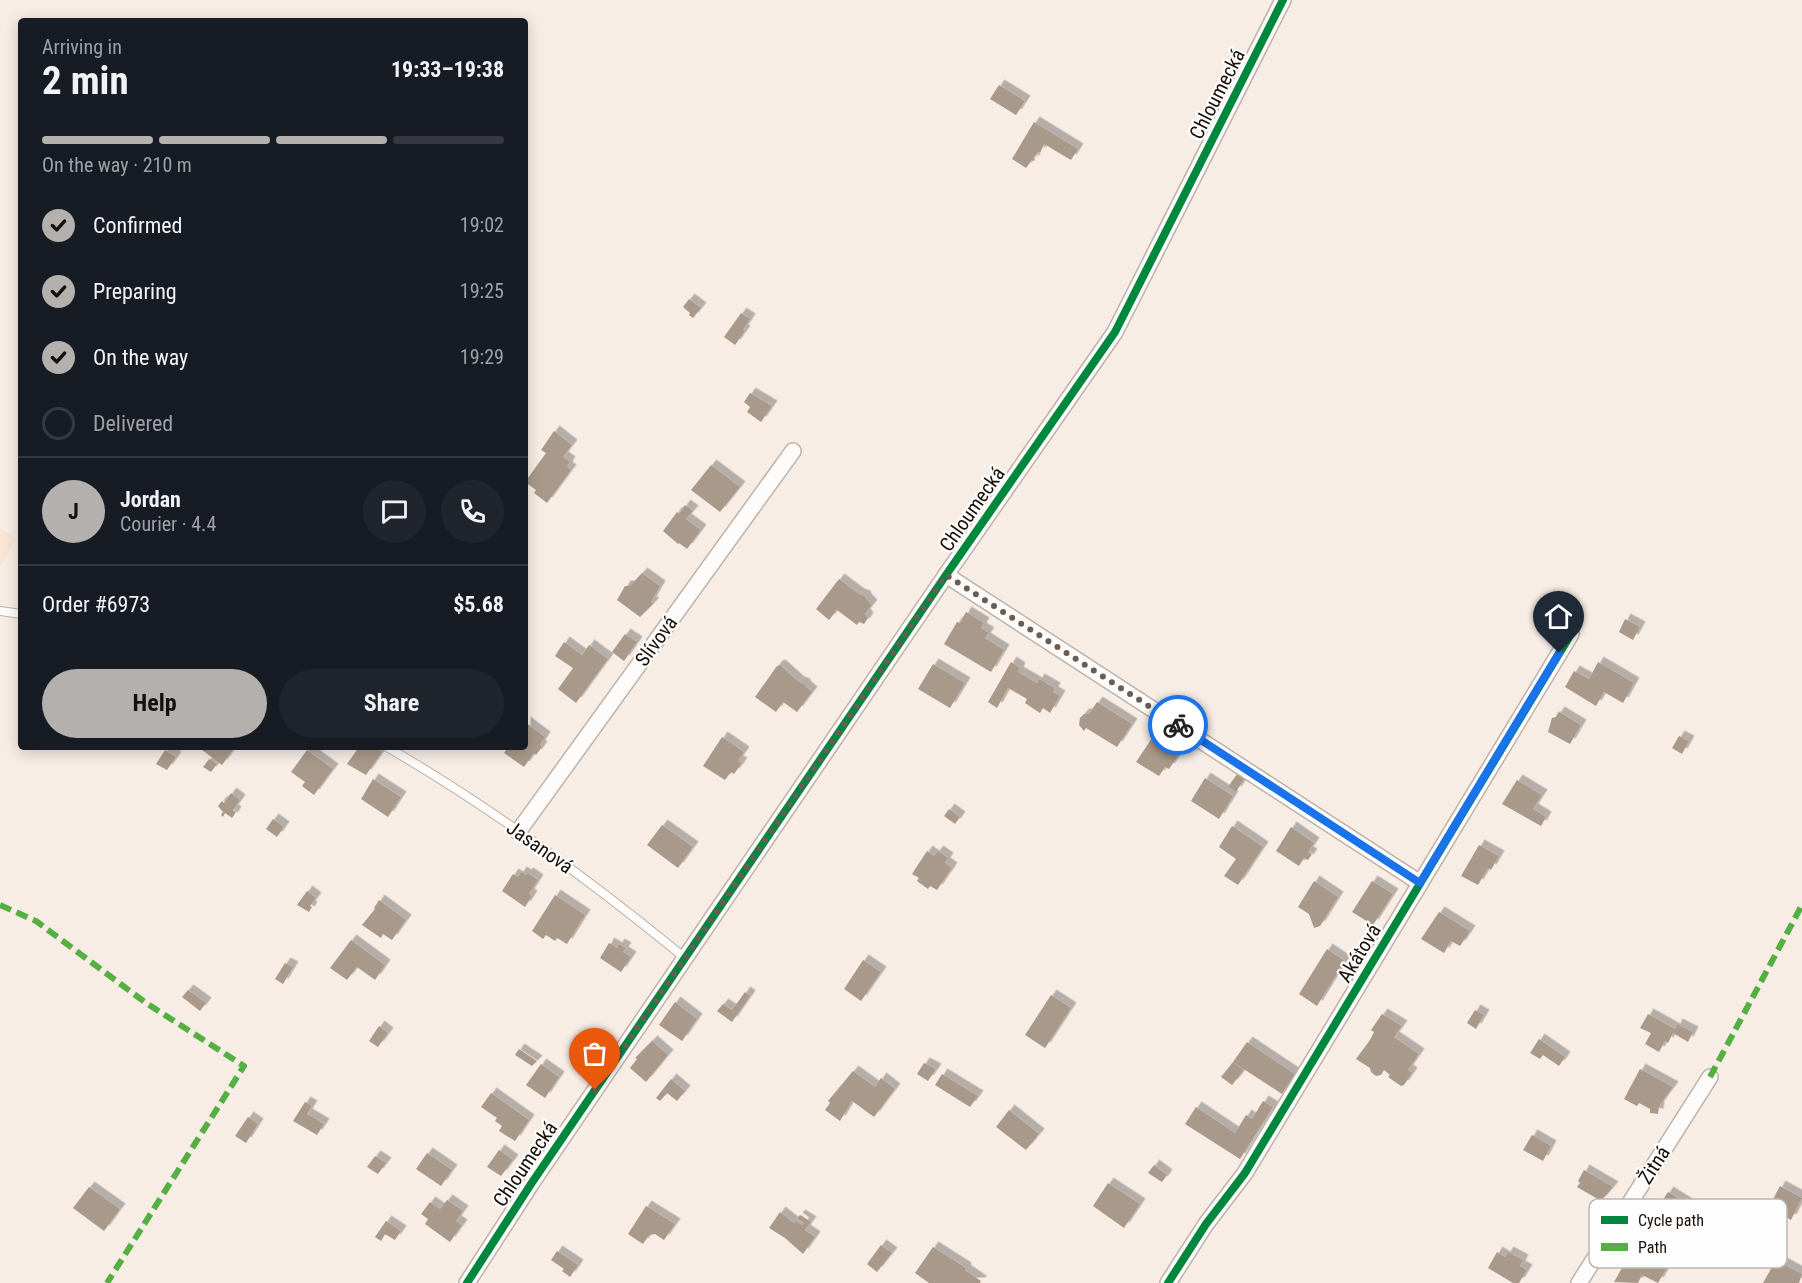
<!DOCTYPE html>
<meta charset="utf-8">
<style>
body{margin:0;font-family:"Roboto Condensed",sans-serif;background:#20242c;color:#f1f3f6;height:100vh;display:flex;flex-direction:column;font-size:22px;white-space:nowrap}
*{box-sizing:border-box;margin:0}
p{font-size:20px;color:#9ea1a6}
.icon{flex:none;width:33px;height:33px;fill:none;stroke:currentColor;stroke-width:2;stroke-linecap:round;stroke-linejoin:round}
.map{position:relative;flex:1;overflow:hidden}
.details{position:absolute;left:18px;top:18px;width:510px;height:732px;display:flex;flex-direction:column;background:#171b24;border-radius:6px;box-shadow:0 3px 15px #0003}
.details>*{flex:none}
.pin{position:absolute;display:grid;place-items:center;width:51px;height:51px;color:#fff;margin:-62px -26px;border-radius:50% 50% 50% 0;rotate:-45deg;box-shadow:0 0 6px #0007}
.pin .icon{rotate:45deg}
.courier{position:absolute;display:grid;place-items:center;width:60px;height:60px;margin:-30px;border:4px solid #1a73e8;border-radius:50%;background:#fff;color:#222;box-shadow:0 2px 8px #0007}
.summary em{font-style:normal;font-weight:700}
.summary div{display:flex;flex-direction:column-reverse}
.summary{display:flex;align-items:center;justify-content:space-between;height:102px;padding:0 24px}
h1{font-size:39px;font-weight:700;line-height:45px}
.bar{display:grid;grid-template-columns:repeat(4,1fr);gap:9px 6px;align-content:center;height:72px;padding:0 24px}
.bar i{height:8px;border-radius:4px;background:#363941}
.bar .on{background:#b3b0ad}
.bar p{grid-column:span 4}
.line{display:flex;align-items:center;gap:15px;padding:0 24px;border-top:2px solid #363941}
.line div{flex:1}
.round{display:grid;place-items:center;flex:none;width:63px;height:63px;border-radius:32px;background:#20242c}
ol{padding:0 24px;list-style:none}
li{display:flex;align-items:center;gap:18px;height:66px}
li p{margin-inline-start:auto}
li .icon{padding:6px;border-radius:50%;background:#b3b0ad;color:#111;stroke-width:4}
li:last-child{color:#9ea1a6}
li i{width:33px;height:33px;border:3px solid #363941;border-radius:50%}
.cta{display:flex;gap:12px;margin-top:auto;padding:12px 24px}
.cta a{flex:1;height:69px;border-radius:36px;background:#b3b0ad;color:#111;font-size:24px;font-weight:700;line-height:69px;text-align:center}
.cta a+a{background:#20242c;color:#f1f3f6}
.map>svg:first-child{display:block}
.built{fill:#f9e5d3}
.building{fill:#a9998a;filter:url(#shadow)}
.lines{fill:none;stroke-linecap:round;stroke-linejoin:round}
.service-casing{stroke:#bcb2aa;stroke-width:10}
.minor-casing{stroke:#bcb2aa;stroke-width:18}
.service{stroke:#fefcfb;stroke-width:8}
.minor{stroke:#fefcfb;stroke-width:15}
.quiet{stroke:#55b044;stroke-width:6;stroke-dasharray:12 6;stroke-linecap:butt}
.cycleway-casing{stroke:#fdfdfd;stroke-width:11}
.cycleway{stroke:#00873e;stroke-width:8}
.done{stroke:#675d54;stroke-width:6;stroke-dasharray:0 10.8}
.route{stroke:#1a73e8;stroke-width:8}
.labels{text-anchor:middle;stroke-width:4.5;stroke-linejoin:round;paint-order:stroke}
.street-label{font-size:20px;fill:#190f06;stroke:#fdfdfd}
.key{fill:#fdfdfd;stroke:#b9b6b3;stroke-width:1.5}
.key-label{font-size:16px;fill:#190f06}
</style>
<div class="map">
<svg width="1802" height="1283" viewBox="0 0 1802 1283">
<defs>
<filter id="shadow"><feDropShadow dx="5.5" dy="-5.5" stdDeviation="0" flood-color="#0004"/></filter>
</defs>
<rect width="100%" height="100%" fill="#f7ede5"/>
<polygon class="built" points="0,528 16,539 0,568"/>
<g class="building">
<polygon points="999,85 1025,101 1016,115 990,99"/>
<polygon points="1034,122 1078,149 1071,160 1044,144 1040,153 1038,152 1033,158 1035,159 1034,161 1032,160 1026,168 1012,159"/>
<polygon points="689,299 701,308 693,318 689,315 690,313 683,307"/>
<polygon points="741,313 750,319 743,330 745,331 735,345 724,337"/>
<polygon points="750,393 772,406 761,422 747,412 750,407 744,402"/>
<polygon points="554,431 572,445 563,457 570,462 567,467 571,470 547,503 534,493 536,490 525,482 546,453 541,450"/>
<polygon points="711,465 740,487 720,512 691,490"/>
<polygon points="685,505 693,511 686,519 701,530 687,549 679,543 678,544 663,531 677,512 679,514"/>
<polygon points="642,573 660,586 651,602 654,603 640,617 617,600 625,586 630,586"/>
<polygon points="839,579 859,594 865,596 866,599 872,605 865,614 868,618 864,624 859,622 857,625 837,610 829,620 816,609"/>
<polygon points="966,612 984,623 981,628 989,633 985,638 1004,650 991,672 944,644 957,622 960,623"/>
<polygon points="1625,619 1640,627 1633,640 1619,632"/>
<polygon points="625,634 637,642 624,661 612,652"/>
<polygon points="564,642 582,655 589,645 608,659 576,703 558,689 573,668 555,656"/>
<polygon points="1011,662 1020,668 1018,672 1037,683 1039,679 1055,688 1053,692 1060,696 1050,713 1043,708 1040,713 1025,703 1027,699 1008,688 997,708 988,702"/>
<polygon points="1598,662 1634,683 1623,703 1604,692 1596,706 1565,687 1574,671 1589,679"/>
<polygon points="933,664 965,683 950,708 918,689"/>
<polygon points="780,665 799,682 805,684 805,686 812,692 797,712 783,702 776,712 755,697 777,666"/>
<polygon points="1097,702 1132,724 1117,747 1086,728 1084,731 1079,725 1080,718 1084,714 1089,714"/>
<polygon points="1559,712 1581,725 1570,744 1548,732 1552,718 1556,717"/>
<polygon points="525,722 545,737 540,745 542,747 536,755 534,753 524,767 504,753 508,747 525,747"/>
<polygon points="1679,736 1689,741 1682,754 1672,748"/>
<polygon points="722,737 744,752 738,761 742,763 734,774 731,772 725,780 703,766"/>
<polygon points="1152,738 1178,756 1169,769 1165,767 1159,776 1136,762"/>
<polygon points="204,747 235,747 222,765 202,750"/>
<polygon points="359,747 374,747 382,752 366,775 347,764"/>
<polygon points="165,750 176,757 167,770 156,764"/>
<polygon points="307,750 333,769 314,795 302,786 305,782 291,772"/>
<polygon points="209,759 217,764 211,772 203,767"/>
<polygon points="1237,774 1244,779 1236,792 1228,787"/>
<polygon points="1205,778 1233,796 1219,819 1191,801"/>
<polygon points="373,779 401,797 388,817 361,799"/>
<polygon points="1517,780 1542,795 1533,809 1546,817 1541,826 1502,804"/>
<polygon points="231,793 240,800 233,810 236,812 232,818 225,813 223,817 221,815 223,812 218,806 222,801 224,803"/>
<polygon points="949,809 960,817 955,824 944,816"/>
<polygon points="273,819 284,827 277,837 266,829"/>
<polygon points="662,825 693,847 678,868 647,845"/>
<polygon points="1232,826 1263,847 1238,885 1224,876 1236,859 1219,847"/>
<polygon points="1291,827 1314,843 1308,852 1312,854 1308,860 1304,858 1299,866 1276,851"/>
<polygon points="1479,845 1499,856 1491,870 1488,868 1478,885 1461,876"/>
<polygon points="927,851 934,856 938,851 948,858 945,863 952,868 937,890 930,886 928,889 917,881 919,878 912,874"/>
<polygon points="521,872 526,875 528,873 538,880 529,894 532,896 525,907 502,891 513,874 518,877"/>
<polygon points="1314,881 1338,897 1320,926 1314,928 1309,914 1298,907"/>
<polygon points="1372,881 1393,894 1373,925 1352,912"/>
<polygon points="307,891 316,898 310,906 312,907 309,912 297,905"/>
<polygon points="555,895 585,915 567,944 557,938 555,941 546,935 543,939 532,931"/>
<polygon points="379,900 406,920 392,940 383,934 381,938 362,925 375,909 374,908"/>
<polygon points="1439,912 1470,931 1460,946 1451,941 1444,953 1421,939"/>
<polygon points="351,940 385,965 375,980 357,967 347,980 330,968"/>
<polygon points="609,943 617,948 619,944 626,948 623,952 631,957 621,972 600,958"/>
<polygon points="1327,949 1345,961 1317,1006 1299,994"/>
<polygon points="863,960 881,972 861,1001 844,989"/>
<polygon points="285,963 293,967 283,984 275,979"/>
<polygon points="188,990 206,1003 200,1011 182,997"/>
<polygon points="745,992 750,996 732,1022 717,1011 723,1004 732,1010"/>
<polygon points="1051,995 1071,1008 1045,1048 1025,1035"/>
<polygon points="675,1002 697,1019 682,1041 659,1025"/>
<polygon points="1475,1010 1484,1015 1476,1029 1467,1023"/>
<polygon points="1382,1014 1402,1026 1394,1037 1419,1054 1408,1070 1412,1073 1404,1085 1401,1086 1388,1077 1390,1075 1384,1070 1381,1075 1376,1076 1371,1072 1370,1068 1356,1059 1370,1040 1374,1032 1371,1030"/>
<polygon points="1648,1014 1675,1029 1677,1024 1693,1032 1688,1042 1673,1033 1668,1043 1665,1041 1659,1052 1645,1044 1651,1033 1640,1028"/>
<polygon points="379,1026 388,1033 378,1047 369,1041"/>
<polygon points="1539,1039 1565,1057 1559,1066 1543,1055 1540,1059 1530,1053"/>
<polygon points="652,1041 668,1055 646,1082 630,1068 637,1059 635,1058"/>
<polygon points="1247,1042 1295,1074 1282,1094 1233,1062"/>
<polygon points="519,1049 537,1061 532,1066 515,1055"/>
<polygon points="1233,1062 1244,1070 1232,1085 1221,1077"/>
<polygon points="924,1063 936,1069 928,1081 917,1074"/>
<polygon points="541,1064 559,1077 545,1098 526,1085"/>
<polygon points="1640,1069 1673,1087 1659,1106 1658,1114 1650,1113 1650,1109 1639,1103 1637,1106 1624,1099"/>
<polygon points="853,1071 875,1087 881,1078 895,1089 874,1117 852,1101 840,1121 825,1110 830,1103 828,1101"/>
<polygon points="942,1074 978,1096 970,1107 935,1085"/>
<polygon points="671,1079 685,1091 677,1101 667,1093 660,1101 656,1098"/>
<polygon points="491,1093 529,1120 515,1141 499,1131 502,1126 495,1121 497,1118 481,1107"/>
<polygon points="1263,1101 1273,1107 1240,1159 1185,1124 1196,1107 1235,1133 1246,1115 1252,1119"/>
<polygon points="305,1102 312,1106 307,1114 324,1124 317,1135 293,1121"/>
<polygon points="1009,1110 1039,1134 1026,1150 996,1127"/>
<polygon points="248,1117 258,1124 246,1143 235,1136"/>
<polygon points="1532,1135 1551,1146 1543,1161 1523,1150"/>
<polygon points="499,1150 513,1160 501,1176 487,1167"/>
<polygon points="427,1153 452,1170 441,1186 416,1169"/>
<polygon points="375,1156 386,1163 378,1174 367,1167"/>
<polygon points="1154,1165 1167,1175 1162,1182 1148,1173"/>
<polygon points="1584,1170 1613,1187 1601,1201 1577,1187 1580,1183 1578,1181"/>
<polygon points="1108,1183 1140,1204 1124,1228 1093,1206"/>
<polygon points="1780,1186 1802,1198 1791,1220 1769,1207"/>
<polygon points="89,1187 120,1209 104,1231 73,1208"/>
<polygon points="1668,1192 1692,1207 1673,1235 1664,1229 1663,1225 1651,1218"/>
<polygon points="447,1200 463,1211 456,1221 462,1225 450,1242 425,1224 428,1219 421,1214 430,1202 440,1209"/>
<polygon points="646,1206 675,1224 664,1240 655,1234 649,1235 643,1244 628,1234"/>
<polygon points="780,1212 794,1223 796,1221 802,1225 804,1223 797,1218 800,1215 811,1222 805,1230 815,1237 803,1254 785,1238 769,1228"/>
<polygon points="386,1221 401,1231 395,1240 385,1234 381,1241 375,1237"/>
<polygon points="881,1245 892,1253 877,1272 867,1264"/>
<polygon points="933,1247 966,1268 965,1270 981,1281 980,1283 929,1283 915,1273"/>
<polygon points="557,1251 578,1265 570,1277 562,1271 564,1269 551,1260"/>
<polygon points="1497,1252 1505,1257 1508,1252 1523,1260 1520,1266 1527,1270 1519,1283 1513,1283 1488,1268"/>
<polygon points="1645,1253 1668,1266 1658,1283 1642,1275 1638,1283 1614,1282 1627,1259 1638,1266"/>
<polygon points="1776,1260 1802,1274 1799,1283 1763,1283"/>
</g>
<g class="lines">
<defs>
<g id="service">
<polyline points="0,611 21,614"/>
<path d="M387 747C493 808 591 881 685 958"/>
</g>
<g id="minor">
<polyline points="946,575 1420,883"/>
<polyline points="518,832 793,451"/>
<polyline points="467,1283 531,1184 946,575 1115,332 1283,0"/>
<polyline points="1168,1283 1206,1224 1245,1173 1571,634"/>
<polyline points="1579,1283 1710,1077"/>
</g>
</defs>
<use href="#service" class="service-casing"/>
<use href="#minor" class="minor-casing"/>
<use href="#service" class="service"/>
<use href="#minor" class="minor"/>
<g class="quiet">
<polyline points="0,905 36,921 146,1003 244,1066 107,1283"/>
<polyline points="1710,1077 1802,905"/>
</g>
<defs>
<g id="cycleway">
<polyline points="467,1283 531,1184 946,575 1115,332 1283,0"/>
<polyline points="1168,1283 1206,1224 1245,1173 1571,634"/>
</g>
</defs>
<use href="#cycleway" class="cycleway-casing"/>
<use href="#cycleway" class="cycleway"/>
</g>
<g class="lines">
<polyline class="done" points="595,1090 946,575 1178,725"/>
<polyline class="route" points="1178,725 1420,883 1559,653"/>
</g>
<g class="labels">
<g class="street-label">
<text transform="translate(1217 94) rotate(-63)" y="7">Chloumecká</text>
<text transform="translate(972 509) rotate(-55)" y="7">Chloumecká</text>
<text transform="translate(656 641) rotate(-54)" y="7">Slívová</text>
<text transform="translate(540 847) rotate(35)" y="7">Jasanová</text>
<text transform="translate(1359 953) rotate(-59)" y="7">Akátová</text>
<text transform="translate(525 1164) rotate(-56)" y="7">Chloumecká</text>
<text transform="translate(1654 1165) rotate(-57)" y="7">Žitná</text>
</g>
</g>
<rect x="1589" y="1199" width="198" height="69" rx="9" class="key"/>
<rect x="1601" y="1216" width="27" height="8" fill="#00873e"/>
<rect x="1601" y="1243" width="27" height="8" fill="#55b044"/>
<g class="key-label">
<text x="1638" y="1226">Cycle path</text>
<text x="1638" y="1253">Path</text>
</g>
</svg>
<div class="pin" style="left:595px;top:1090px;background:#ea580c"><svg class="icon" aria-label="bag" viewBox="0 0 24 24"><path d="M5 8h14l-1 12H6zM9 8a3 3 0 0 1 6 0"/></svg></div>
<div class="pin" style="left:1559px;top:653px;background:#1f2937"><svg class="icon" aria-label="home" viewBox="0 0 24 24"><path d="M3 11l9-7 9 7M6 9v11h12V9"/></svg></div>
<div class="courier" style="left:1178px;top:725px"><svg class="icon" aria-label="bike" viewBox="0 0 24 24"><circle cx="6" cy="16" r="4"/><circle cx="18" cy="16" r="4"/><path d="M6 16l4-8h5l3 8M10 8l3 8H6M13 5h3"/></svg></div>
<section class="details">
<div class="summary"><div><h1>2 min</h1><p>Arriving in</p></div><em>19:33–19:38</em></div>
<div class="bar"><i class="on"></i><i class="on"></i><i class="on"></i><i></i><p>On the way · 210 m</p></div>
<ol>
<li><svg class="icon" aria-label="check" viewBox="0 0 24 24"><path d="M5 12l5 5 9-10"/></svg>Confirmed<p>19:02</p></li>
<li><svg class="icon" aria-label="check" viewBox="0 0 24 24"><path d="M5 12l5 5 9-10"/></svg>Preparing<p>19:25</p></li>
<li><svg class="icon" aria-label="check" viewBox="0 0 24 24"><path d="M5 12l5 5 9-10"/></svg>On the way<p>19:29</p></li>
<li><i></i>Delivered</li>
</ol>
<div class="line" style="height:108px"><b class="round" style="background:#b3b0ad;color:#111">J</b><div><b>Jordan</b><p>Courier · 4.4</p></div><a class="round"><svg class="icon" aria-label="chat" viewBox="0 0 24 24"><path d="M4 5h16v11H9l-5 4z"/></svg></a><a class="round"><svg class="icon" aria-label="phone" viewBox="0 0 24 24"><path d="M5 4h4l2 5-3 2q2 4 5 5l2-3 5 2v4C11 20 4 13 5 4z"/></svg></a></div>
<div class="line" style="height:78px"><div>Order #6973</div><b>$5.68</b></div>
<div class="cta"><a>Help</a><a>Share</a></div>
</section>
</div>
